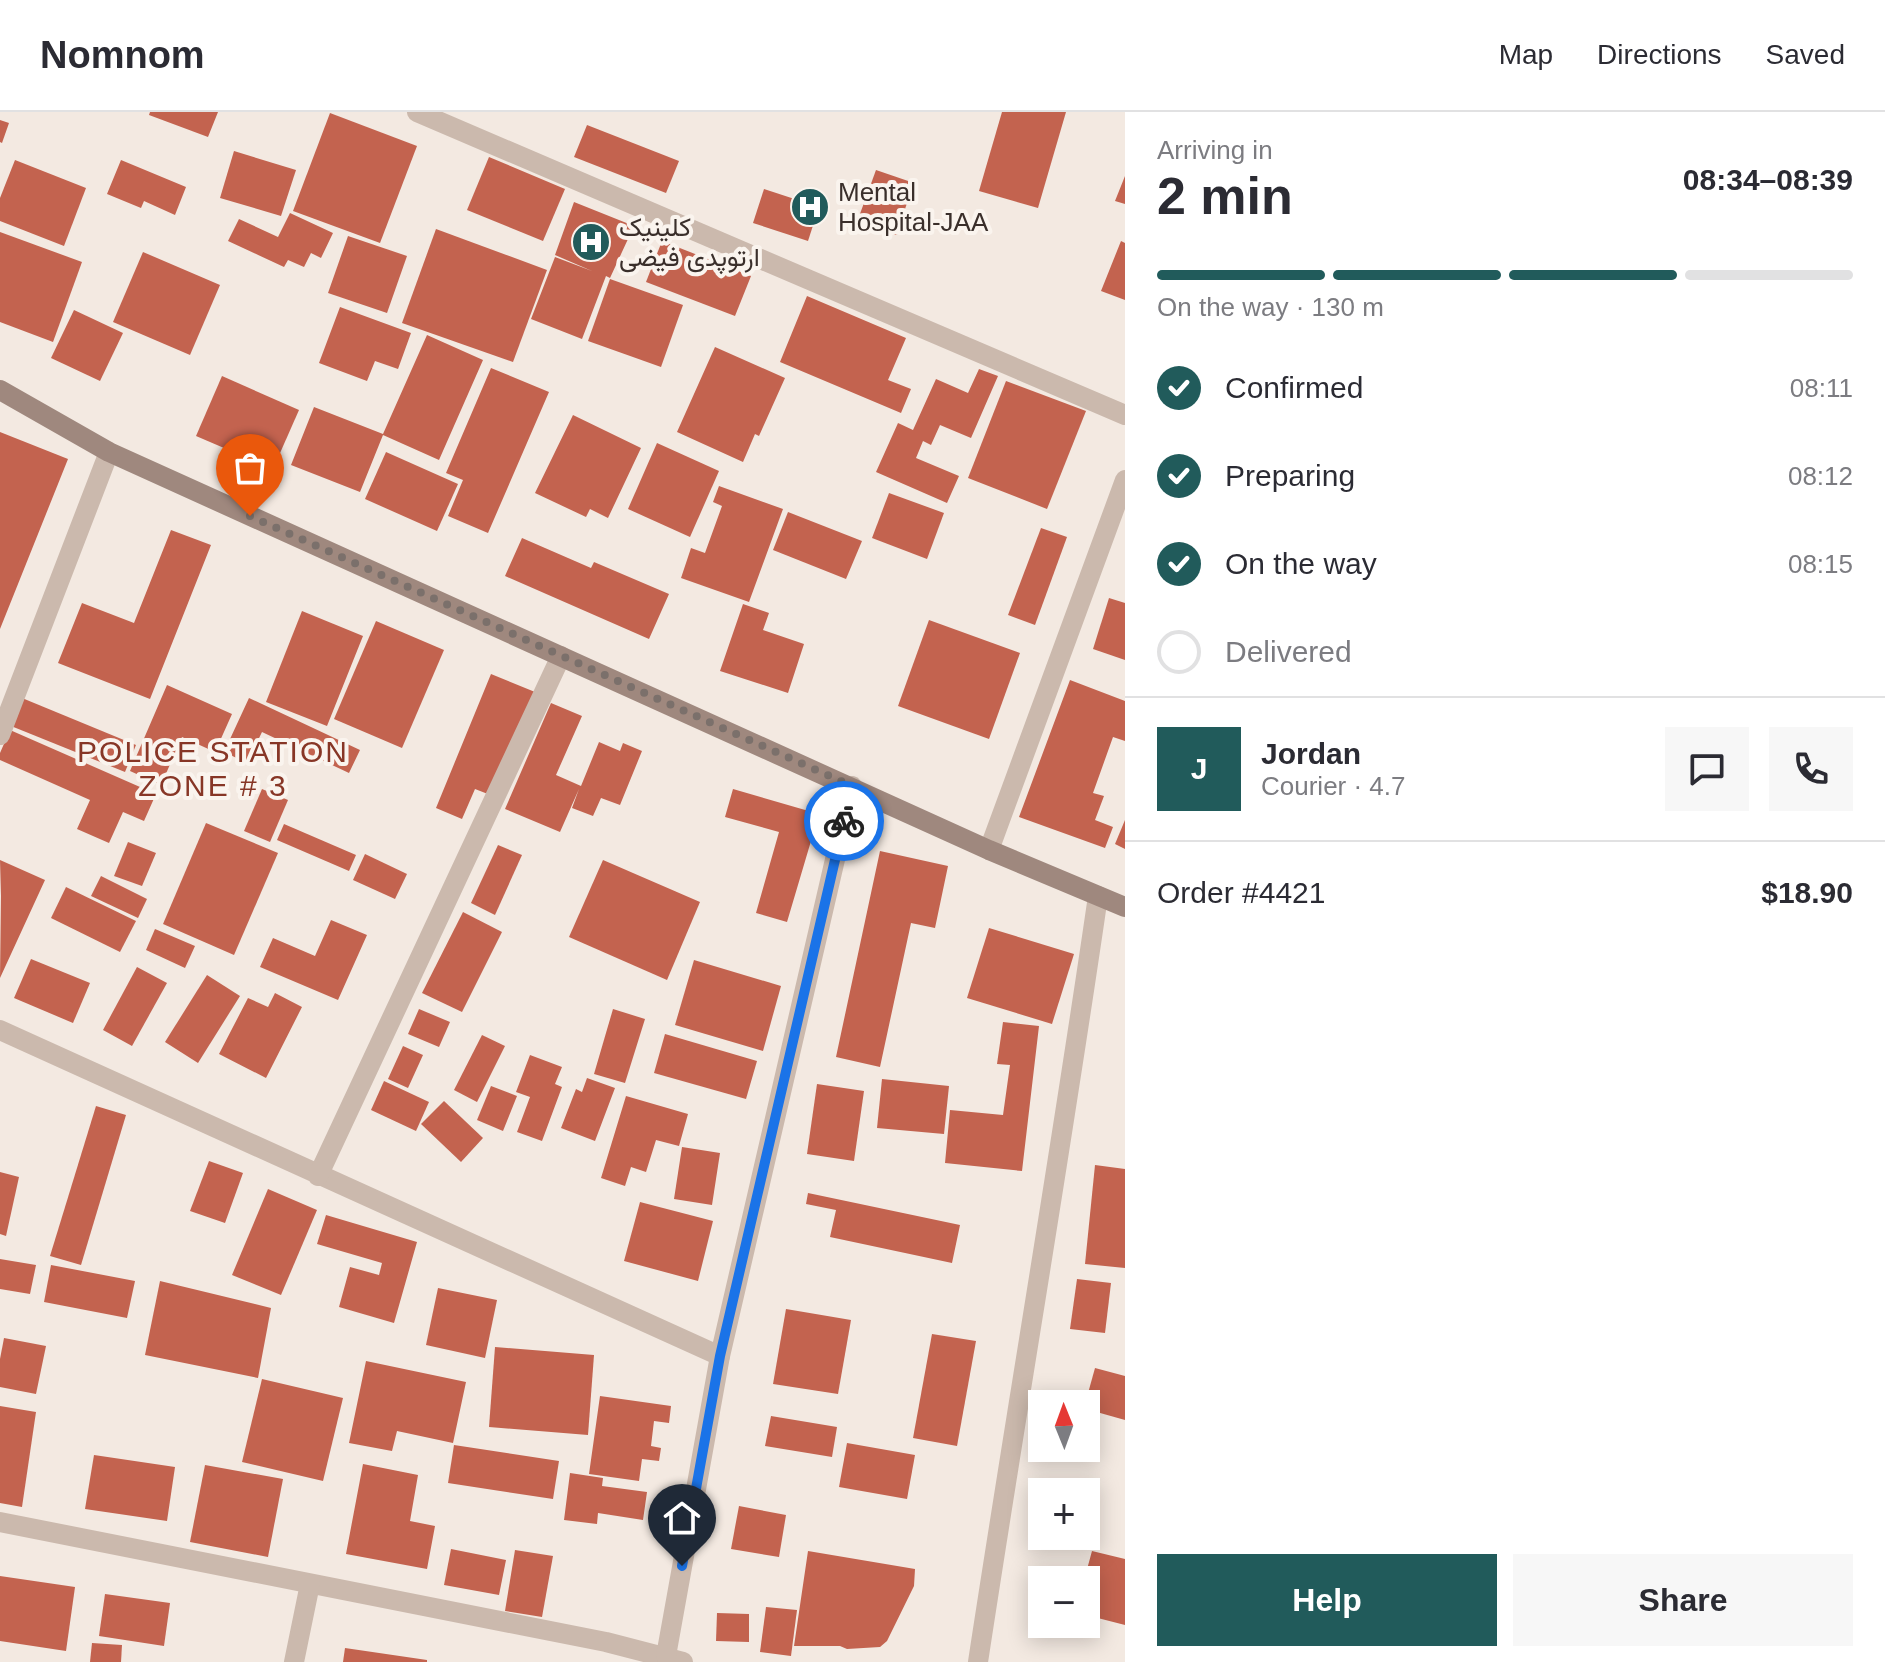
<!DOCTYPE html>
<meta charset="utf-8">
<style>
body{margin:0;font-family:Helvetica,Vazirmatn,sans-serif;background:#f7f7f7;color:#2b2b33;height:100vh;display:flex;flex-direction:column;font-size:30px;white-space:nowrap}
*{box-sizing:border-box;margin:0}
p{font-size:26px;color:#7c7c81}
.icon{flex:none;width:44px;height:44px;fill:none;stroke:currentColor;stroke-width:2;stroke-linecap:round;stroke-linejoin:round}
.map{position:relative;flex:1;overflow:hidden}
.panel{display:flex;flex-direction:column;background:#fff;width:760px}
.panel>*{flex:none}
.needle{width:52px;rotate:359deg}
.tools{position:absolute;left:1028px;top:1278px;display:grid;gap:16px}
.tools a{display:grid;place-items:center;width:72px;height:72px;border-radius:0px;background:#fff;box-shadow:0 4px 20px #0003;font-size:40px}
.pin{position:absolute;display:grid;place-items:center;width:68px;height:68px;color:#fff;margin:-82px -34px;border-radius:50% 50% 50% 0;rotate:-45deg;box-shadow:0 0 8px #0007}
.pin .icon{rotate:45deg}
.courier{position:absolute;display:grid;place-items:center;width:80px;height:80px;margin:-40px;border:6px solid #1a73e8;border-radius:50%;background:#fff;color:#222;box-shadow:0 2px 10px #0007}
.summary em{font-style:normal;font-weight:700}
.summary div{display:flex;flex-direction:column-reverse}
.summary{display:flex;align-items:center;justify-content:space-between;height:136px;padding:0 32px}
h1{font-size:52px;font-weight:700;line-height:60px}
.bar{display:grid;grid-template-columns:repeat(4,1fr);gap:12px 8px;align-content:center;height:96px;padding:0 32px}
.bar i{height:10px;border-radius:6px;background:#e1e1e2}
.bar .active{background:#215b5b}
.bar p{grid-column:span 4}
.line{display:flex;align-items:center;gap:20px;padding:0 32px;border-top:2px solid #e1e1e2}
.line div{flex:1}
.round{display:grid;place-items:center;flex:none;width:84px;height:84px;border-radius:0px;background:#f7f7f7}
ol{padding:0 32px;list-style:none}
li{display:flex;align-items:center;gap:24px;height:88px}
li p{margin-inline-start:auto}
li .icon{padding:8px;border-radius:50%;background:#215b5b;color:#fff;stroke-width:4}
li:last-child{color:#7c7c81}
li i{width:44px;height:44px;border:4px solid #e1e1e2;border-radius:50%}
.action{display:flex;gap:16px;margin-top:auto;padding:16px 32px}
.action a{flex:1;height:92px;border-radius:0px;background:#215b5b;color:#fff;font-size:32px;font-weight:700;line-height:92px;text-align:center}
.action a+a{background:#f7f7f7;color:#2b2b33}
header{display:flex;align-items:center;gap:48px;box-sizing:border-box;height:112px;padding:0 40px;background:#fff;border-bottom:2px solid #e1e1e2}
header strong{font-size:38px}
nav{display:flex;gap:44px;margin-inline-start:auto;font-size:28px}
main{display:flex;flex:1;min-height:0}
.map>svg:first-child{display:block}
.building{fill:#c3634f}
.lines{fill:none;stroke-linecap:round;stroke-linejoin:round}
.minor{stroke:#cbb9ad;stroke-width:20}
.tertiary{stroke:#cbb9ad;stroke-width:20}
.secondary{stroke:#9f887e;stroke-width:20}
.done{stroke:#7b706b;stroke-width:8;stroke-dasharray:0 14.4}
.route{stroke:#1a73e8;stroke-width:10}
.labels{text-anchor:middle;stroke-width:8;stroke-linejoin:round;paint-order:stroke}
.poi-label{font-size:26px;fill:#3a2f2b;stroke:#faf4ee;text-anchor:start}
.quarter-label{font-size:30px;letter-spacing:2px;fill:#873626;stroke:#faf4ee}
</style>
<header>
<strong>Nomnom</strong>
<nav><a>Map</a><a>Directions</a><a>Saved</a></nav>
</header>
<main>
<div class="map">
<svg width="1125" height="1550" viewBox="0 0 1125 1550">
<rect width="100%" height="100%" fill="#f3e9e1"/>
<g class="building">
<polygon points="150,0 218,0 208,25 149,3"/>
<polygon points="1002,0 1066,0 1038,96 979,79"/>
<polygon points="330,1 417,34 380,131 293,99"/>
<polygon points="0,8 9,11 2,31 0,30"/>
<polygon points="587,13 679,49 666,81 574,45"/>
<polygon points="234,39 296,58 281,104 220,86"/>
<polygon points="489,45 565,77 543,129 467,98"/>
<polygon points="15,48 86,76 64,134 0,109 0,86"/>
<polygon points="121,48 186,75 175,103 144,89 141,96 107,82"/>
<polygon points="876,58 914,71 896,123 857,110"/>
<polygon points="1125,64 1125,92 1115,89"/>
<polygon points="764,77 819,95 808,129 753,111"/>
<polygon points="574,90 634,114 610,166 606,164 582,227 531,207 555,145 592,159 555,143"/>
<polygon points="290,101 333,121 321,146 311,141 304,155 288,148 284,155 228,129 239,107 278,125"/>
<polygon points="436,117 547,158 513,250 402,211"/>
<polygon points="0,120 82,150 53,230 0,210"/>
<polygon points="348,124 407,144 387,201 328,181"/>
<polygon points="662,129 751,164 735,204 646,170"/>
<polygon points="1121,129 1125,131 1125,188 1101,179"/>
<polygon points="143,140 220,173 190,243 113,210"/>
<polygon points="610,167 683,193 661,255 588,229"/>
<polygon points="807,184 906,226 888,268 911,277 901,301 780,250"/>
<polygon points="340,195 411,221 398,257 375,249 367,269 319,251"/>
<polygon points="74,198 123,221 100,269 51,246"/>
<polygon points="427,223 483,248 439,348 383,323 360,380 291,353 314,295 383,322"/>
<polygon points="715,235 785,266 759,324 755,322 743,350 677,320"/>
<polygon points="491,256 549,280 488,421 448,404 463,368 446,361"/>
<polygon points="979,257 998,264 971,326 940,313 931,333 923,329 916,346 959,364 947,391 876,360 898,311 913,318 936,267 968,281"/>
<polygon points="222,264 299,298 273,357 196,324"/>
<polygon points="1006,269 1086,299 1047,397 968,366"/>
<polygon points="573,303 641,336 608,406 590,397 586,405 535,381"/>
<polygon points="0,320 68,347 0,517"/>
<polygon points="657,331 719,359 690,425 628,397"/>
<polygon points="386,340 458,372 437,419 365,387"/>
<polygon points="719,374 783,397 749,490 681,466 691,436 705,441 722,394 713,390"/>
<polygon points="889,381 944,401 927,447 872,426"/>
<polygon points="788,400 862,429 846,467 773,438"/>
<polygon points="1041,416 1067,425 1035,513 1008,503"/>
<polygon points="171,418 211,433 150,587 58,551 82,491 134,511"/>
<polygon points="522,426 591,456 594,450 669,482 649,527 505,464"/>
<polygon points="1109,486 1125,491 1125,548 1093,537"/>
<polygon points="743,492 769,501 763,518 804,532 788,581 720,559"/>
<polygon points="302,499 363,524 327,614 266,590"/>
<polygon points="929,508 1020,541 989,627 898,594"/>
<polygon points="376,509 444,538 402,636 334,607"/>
<polygon points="491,562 535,580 493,684 475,677 462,707 436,696"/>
<polygon points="1070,568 1125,589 1125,629 1113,625 1093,681 1104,684 1095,708 1113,715 1105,736 1019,705"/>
<polygon points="167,573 232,602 215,640 182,625 161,673 130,659"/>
<polygon points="22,586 136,633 125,660 11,614"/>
<polygon points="249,586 360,638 349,661 262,620 247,651 224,640"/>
<polygon points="551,591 582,604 556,663 581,674 599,630 620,639 623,631 642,639 620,693 601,686 593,704 572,696 579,677 560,720 505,697"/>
<polygon points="10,618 156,682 144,709 123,700 109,731 77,717 90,688 0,648 0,641"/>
<polygon points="262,677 288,688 270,730 244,719"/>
<polygon points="733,677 819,702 787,810 756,801 779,720 725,705"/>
<polygon points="1125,708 1125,737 1115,732"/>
<polygon points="206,711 278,741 234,843 163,812"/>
<polygon points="284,712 356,743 349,759 277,728"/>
<polygon points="128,730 156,741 142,774 114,764"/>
<polygon points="498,733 522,743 495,803 471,791"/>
<polygon points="880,739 948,754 935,816 911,811 880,955 836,945"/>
<polygon points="365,742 407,762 395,787 353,768"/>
<polygon points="0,748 45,768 0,866 1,784"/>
<polygon points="603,748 700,790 667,868 569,825"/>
<polygon points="101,764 147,787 138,806 91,784"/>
<polygon points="66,775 136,809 120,840 51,806"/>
<polygon points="463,800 502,820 462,900 422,881"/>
<polygon points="331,808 367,823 338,888 260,855 273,826 315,844"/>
<polygon points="989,816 1074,842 1052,912 967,886"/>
<polygon points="155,817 195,834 185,856 146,838"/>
<polygon points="31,847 90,871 73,911 14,886"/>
<polygon points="694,848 781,874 763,939 675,913"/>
<polygon points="137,855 167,871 132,934 103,918"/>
<polygon points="207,863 240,884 198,951 165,930"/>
<polygon points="275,881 302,895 266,966 219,942 248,886 268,895"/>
<polygon points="419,897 450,910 439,935 408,922"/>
<polygon points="613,897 645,907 625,971 594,962"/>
<polygon points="1003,910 1039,914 1022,1059 945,1051 950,998 1003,1003 1010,953 997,952"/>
<polygon points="665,922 757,949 746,987 654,961"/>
<polygon points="482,923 505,934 477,990 454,978"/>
<polygon points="403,934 423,943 408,976 388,967"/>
<polygon points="530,943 562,955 555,972 562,975 542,1029 517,1020 530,985 516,980"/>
<polygon points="587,966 615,976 595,1029 561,1016 576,977 582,980"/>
<polygon points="882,967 949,974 944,1022 877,1016"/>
<polygon points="384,969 429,990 416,1019 371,998"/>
<polygon points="817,972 864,979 854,1049 807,1042"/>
<polygon points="491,974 517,984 503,1019 477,1008"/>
<polygon points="626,984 688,1002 679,1034 656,1028 646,1060 631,1055 625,1074 601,1066"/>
<polygon points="444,989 483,1026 461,1050 421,1012"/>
<polygon points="96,994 126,1003 81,1153 50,1144"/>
<polygon points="682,1035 720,1041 712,1093 674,1087"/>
<polygon points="209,1049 243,1061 225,1111 190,1099"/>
<polygon points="1095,1053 1125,1057 1125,1156 1085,1152"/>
<polygon points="0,1060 19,1065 6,1124 0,1122"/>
<polygon points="268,1077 317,1098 281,1183 232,1163"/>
<polygon points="808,1081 960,1113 952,1151 830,1125 836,1098 806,1092"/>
<polygon points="640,1090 713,1109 698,1169 624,1149"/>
<polygon points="326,1103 417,1130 394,1211 339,1195 350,1155 379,1163 382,1151 317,1132"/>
<polygon points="0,1147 36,1153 30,1182 0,1177"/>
<polygon points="51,1153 135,1169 127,1206 44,1190"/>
<polygon points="1077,1167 1111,1171 1105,1221 1070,1217"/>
<polygon points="160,1169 271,1196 258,1266 145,1243"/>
<polygon points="438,1176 497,1188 485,1246 426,1233"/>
<polygon points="786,1197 851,1208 838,1282 773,1272"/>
<polygon points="932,1222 976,1229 957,1334 913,1326"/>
<polygon points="4,1226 46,1234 36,1282 0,1275 0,1247"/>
<polygon points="495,1235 594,1243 588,1323 489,1315"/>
<polygon points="366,1249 466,1270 453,1331 397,1319 392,1339 349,1331"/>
<polygon points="1095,1256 1125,1264 1125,1308 1086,1297 1085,1292"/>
<polygon points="262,1267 343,1286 323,1369 242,1350"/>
<polygon points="600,1284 671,1294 669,1311 654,1309 651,1334 661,1336 659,1349 642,1347 639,1369 589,1362"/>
<polygon points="0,1294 36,1300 22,1395 0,1391"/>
<polygon points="771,1304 837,1315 832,1345 765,1334"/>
<polygon points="847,1331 915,1343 907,1387 839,1375"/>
<polygon points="454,1333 559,1349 553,1387 448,1371"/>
<polygon points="94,1343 175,1355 167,1409 85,1397"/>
<polygon points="363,1352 418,1363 410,1409 435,1414 427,1457 346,1442"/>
<polygon points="205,1353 283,1367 268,1445 190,1430"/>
<polygon points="570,1361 603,1366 602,1374 647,1380 643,1408 598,1401 597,1412 564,1408"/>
<polygon points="739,1394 786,1403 779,1445 731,1437"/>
<polygon points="451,1437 506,1448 499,1483 444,1473"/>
<polygon points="515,1438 553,1444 542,1505 505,1499"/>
<polygon points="808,1439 915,1457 914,1474 887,1529 880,1535 847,1537 840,1534 794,1534"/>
<polygon points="1092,1439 1125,1447 1125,1513 1086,1503 1086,1468 1064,1468 1067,1455 1086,1461"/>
<polygon points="0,1464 75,1475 66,1539 0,1529"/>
<polygon points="105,1482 170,1491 164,1534 99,1524"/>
<polygon points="766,1495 797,1498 791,1544 760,1540"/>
<polygon points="717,1501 749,1502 749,1530 716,1529"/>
<polygon points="92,1531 122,1533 121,1550 90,1550"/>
<polygon points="345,1536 427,1548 427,1550 343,1550"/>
</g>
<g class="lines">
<g class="minor">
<polyline points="417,0 1125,303"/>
<polyline points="0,623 109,340"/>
<polyline points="989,738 1125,368"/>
<polyline points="0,918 720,1244"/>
<polyline points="318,1064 561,544"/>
<polyline points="0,1410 606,1530 683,1550"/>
<polyline points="666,1544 720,1244 852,674"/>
<polyline points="294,1550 310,1472"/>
</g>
<path class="tertiary" d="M978 1550C1017 1294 1061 1040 1098 784"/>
<polyline class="secondary" points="0,278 109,340 989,738 1125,795"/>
</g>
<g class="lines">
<polyline class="done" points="250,404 852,674 844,709"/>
<polyline class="route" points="682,1454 720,1244 844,709"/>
</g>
<defs>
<symbol id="hospital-disc" viewBox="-11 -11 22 22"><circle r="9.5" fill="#215b5b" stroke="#faf4ee"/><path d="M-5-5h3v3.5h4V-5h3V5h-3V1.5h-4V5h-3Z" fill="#fff"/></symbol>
</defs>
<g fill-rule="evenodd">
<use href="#hospital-disc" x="788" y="73" width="44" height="44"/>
<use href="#hospital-disc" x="569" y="108" width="44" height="44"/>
</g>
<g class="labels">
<g class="poi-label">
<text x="838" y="89">Mental<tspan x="838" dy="30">Hospital-JAA</tspan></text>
<text x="619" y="124">کلینیک<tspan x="619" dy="30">ارتوپدی فیضی</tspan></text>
</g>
<g class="quarter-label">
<text x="213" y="650">POLICE STATION<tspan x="213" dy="34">ZONE # 3</tspan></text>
</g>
</g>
</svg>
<div class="tools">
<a><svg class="needle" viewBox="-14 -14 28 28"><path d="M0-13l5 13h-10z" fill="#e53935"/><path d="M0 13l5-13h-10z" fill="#7c7c81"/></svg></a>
<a>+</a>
<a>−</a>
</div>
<div class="pin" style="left:250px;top:404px;background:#ea580c"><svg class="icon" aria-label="bag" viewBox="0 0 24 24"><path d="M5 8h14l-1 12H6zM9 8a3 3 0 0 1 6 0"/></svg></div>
<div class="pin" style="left:682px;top:1454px;background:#1f2937"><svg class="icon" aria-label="home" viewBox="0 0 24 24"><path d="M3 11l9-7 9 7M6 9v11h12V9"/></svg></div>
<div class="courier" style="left:844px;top:709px"><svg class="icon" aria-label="bike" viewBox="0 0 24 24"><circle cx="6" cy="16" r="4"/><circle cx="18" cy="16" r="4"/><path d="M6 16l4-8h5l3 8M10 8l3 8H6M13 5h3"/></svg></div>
</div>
<section class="panel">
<div class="summary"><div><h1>2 min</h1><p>Arriving in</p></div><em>08:34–08:39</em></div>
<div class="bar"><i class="active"></i><i class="active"></i><i class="active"></i><i></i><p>On the way · 130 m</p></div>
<ol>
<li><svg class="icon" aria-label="check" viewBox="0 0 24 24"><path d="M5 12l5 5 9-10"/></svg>Confirmed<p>08:11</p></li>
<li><svg class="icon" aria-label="check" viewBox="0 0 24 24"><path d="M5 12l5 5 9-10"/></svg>Preparing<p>08:12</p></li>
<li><svg class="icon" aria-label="check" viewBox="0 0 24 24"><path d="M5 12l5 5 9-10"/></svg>On the way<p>08:15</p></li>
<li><i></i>Delivered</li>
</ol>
<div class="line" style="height:144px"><b class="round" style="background:#215b5b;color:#fff">J</b><div><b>Jordan</b><p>Courier · 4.7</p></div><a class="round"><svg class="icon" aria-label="chat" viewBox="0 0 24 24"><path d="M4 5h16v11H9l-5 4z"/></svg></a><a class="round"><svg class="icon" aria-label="phone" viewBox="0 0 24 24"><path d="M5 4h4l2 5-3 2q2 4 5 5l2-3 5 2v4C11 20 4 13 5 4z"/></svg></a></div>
<div class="line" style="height:104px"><div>Order #4421</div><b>$18.90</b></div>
<div class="action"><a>Help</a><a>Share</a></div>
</section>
</main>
